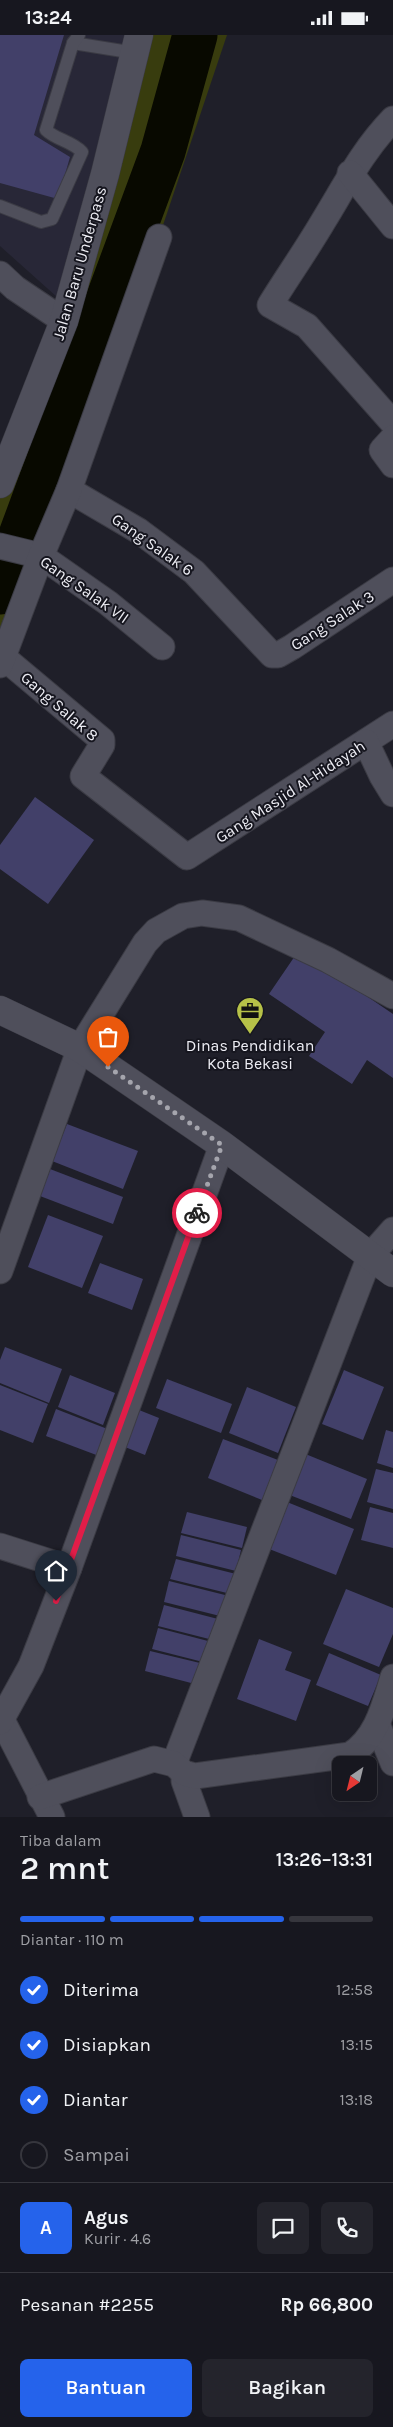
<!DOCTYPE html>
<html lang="id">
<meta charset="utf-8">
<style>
body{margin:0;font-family:Karla,sans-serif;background:#24242c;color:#f1f3f6;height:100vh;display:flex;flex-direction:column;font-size:19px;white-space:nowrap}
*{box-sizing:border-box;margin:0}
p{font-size:16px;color:#9e9fa4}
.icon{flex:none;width:28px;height:28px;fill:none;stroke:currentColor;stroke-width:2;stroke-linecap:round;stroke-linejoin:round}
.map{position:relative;height:1782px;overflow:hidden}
.panel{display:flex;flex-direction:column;background:#17171f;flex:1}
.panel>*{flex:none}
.needle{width:32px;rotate:215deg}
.controls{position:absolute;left:332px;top:1721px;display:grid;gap:10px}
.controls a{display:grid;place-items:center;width:45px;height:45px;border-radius:8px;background:#17171f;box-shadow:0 5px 20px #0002,0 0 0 1px #36363d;font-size:25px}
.pin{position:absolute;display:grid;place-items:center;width:42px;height:42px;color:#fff;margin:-51px -21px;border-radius:50% 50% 50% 0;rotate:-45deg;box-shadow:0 0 5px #0007}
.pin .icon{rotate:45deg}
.courier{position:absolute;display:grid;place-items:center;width:50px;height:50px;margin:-25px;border:4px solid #e11d48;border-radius:50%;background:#fff;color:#222;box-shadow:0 1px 6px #0007}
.summary em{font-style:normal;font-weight:600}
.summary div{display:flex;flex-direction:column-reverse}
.summary{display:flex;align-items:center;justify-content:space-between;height:85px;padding:0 20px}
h1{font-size:32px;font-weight:600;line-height:38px}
.bar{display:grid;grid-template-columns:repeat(4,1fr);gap:8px 5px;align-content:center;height:60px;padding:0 20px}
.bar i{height:6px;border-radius:4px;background:#36363d}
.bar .active{background:#2563eb}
.bar p{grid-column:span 4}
.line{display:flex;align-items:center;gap:12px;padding:0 20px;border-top:1px solid #36363d}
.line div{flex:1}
.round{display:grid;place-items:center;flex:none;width:52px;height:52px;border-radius:8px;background:#24242c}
ol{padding:0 20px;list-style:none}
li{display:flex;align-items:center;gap:15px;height:55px}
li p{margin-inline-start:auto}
li .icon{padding:5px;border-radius:50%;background:#2563eb;color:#fff;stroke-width:4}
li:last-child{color:#9e9fa4}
li i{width:28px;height:28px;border:2px solid #36363d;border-radius:50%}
.cta{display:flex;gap:10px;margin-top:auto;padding:10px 20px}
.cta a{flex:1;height:58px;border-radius:8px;background:#2563eb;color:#fff;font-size:20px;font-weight:600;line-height:58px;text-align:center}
.cta a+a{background:#24242c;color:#f1f3f6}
.status{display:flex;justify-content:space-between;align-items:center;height:35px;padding:0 25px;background:#17171f;direction:ltr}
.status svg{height:14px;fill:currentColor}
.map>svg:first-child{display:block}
.built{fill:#282737}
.green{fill:#383c0e}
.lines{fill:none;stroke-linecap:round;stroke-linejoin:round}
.river{stroke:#080900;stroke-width:45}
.building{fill:#424069}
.service-casing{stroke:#3b3b44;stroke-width:14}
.minor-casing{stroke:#3b3b44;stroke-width:27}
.tertiary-casing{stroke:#3b3b44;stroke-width:29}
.service{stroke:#4f4f5b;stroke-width:12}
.minor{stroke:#4f4f5b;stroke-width:25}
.tertiary{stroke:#4f4f5b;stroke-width:28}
.done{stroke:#a5a5ad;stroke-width:5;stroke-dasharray:0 9}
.route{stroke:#e11d48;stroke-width:6}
.labels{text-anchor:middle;stroke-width:4;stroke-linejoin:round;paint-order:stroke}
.street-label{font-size:16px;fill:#ededf4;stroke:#16161f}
.poi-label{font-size:16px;fill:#ededf4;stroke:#16161f}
</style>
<div class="status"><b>13:24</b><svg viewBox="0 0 49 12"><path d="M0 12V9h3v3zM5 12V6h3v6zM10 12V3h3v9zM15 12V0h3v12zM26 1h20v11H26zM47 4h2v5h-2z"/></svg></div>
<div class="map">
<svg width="393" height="1782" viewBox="0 0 393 1782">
<rect width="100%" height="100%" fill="#1f1f29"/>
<polygon class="built" points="0,0 129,0 57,262 0,211"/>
<polygon class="green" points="139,0 227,0 159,202 0,630 0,449"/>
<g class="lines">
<polyline class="river" points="0,557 163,116 195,0"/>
</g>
<g class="building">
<polygon points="0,0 64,0 34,100 70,122 58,164 0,148"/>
<polygon points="35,762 94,805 48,869 0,834 0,810"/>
<polygon points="299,915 393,979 393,1043 367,1025 352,1049 309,1021 325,997 269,959"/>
<polygon points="67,1089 138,1116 123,1154 52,1126"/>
<polygon points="50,1134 123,1162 113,1189 40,1161"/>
<polygon points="48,1180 103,1201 82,1253 28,1232"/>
<polygon points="100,1228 143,1244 132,1275 88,1258"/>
<polygon points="5,1312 62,1334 49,1368 0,1348 0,1325"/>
<polygon points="344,1335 384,1352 363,1405 322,1389"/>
<polygon points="70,1340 115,1358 103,1390 58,1372"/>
<polygon points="167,1344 232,1369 221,1398 156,1373"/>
<polygon points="0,1350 48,1369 33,1408 0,1395"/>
<polygon points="247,1352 296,1372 278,1418 229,1398"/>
<polygon points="134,1373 159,1383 145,1420 120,1410"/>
<polygon points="56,1374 110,1395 99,1421 46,1401"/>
<polygon points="386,1395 393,1397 393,1433 377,1428"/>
<polygon points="223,1404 278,1425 262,1465 208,1443"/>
<polygon points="298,1416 367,1444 351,1484 282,1457"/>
<polygon points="376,1434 393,1438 393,1474 367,1467"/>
<polygon points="282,1465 354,1494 336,1540 264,1512"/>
<polygon points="370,1472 393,1478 393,1513 361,1505"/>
<polygon points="187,1477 247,1492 242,1513 181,1498"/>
<polygon points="181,1500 241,1515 236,1536 176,1521"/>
<polygon points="176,1524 236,1539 231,1559 170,1544"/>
<polygon points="169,1546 229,1561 224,1582 164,1567"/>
<polygon points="346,1554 393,1573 393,1599 379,1632 323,1609"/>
<polygon points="164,1570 218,1584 213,1605 158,1591"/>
<polygon points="158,1593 208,1606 203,1627 152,1614"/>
<polygon points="259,1604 292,1617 285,1635 311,1645 296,1686 237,1664"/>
<polygon points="150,1616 200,1628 195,1649 145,1636"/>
<polygon points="329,1618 381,1640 368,1671 316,1650"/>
</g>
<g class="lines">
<defs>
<g id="service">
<polyline points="73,8 135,18"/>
<path d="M0 171 41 187 52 184 82 117C72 106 56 105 46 95L73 8 79 0"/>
</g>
<g id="minor">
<path d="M393 84C363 115 346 149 324 185 307 214 288 241 270 270L307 291 393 388"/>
<polyline points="350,138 393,191"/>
<polyline points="0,239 15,253 64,286"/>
<polyline points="393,403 382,415 393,430"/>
<polyline points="69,455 139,496 194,537 272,620 278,620 292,612 393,545"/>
<polyline points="0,511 41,521 108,568 162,612"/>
<polyline points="3,622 102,705 102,710 83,741 187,822 393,689"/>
<polyline points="0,630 41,521 69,455 159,202"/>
<polyline points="366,707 382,741 393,759"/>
<polyline points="0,1236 80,1013 145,908 156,896 183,881 202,878 239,883 328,925 393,961"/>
<polyline points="0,1511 69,1533"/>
<polyline points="2,1685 52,1782"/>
<polyline points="0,1687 31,1631 69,1533 222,1110"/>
<polyline points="378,1691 393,1728"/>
<polyline points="174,1729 370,1221 393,1195"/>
<polyline points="184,1738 184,1746 197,1782"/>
<path d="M40 1762 154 1724 174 1729 184 1738 195 1741 350 1720C377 1703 384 1671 393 1642"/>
</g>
<g id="tertiary">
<polyline points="0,449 64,286 105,139 139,0"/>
<polyline points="0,975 80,1013 149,1060 222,1110 393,1238"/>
</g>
</defs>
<use href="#service" class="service-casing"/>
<use href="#minor" class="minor-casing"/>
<use href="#tertiary" class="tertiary-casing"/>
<use href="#service" class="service"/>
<use href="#minor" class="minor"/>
<use href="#tertiary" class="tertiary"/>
</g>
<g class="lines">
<polyline class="done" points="108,1032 222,1110 197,1178"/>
<polyline class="route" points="56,1566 197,1178"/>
</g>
<defs>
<symbol id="office-pin" viewBox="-11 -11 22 30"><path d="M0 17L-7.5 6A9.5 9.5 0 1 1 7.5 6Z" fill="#b6c148" stroke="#16161f"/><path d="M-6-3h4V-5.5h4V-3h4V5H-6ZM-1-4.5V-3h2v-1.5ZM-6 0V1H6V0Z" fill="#111"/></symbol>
</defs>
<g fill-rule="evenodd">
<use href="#office-pin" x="234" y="960" width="32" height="43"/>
</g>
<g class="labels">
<g class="street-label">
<text transform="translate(79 228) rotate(-74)" y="6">Jalan Baru Underpass</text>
<text transform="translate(153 509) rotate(35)" y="6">Gang Salak 6</text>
<text transform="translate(85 554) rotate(35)" y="6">Gang Salak VII</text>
<text transform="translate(332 585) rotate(-33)" y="6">Gang Salak 3</text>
<text transform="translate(60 671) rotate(41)" y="6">Gang Salak 8</text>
<text transform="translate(290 756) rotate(-33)" y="6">Gang Masjid Al-Hidayah</text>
</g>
<g class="poi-label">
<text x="250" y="1016">Dinas Pendidikan<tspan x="250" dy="18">Kota Bekasi</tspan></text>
</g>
</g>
</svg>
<div class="controls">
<a><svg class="needle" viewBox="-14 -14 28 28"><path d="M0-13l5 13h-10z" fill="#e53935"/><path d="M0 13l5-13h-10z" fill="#9e9fa4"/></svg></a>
</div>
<div class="pin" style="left:108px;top:1032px;background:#ea580c"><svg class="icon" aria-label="bag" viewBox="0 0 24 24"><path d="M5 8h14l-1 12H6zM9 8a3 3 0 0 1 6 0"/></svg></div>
<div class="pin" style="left:56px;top:1566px;background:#1f2937"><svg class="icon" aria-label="home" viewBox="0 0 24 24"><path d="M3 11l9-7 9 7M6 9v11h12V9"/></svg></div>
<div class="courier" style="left:197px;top:1178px"><svg class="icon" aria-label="bike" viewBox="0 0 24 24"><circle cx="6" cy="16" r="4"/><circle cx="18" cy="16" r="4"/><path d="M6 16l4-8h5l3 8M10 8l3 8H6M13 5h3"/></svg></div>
</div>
<section class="panel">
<div class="summary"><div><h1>2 mnt</h1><p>Tiba dalam</p></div><em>13:26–13:31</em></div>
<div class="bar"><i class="active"></i><i class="active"></i><i class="active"></i><i></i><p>Diantar · 110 m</p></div>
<ol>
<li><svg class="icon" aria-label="check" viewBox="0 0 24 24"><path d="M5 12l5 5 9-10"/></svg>Diterima<p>12:58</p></li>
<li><svg class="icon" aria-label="check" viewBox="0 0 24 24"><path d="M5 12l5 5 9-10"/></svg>Disiapkan<p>13:15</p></li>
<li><svg class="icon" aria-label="check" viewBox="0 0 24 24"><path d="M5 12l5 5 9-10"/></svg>Diantar<p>13:18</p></li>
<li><i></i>Sampai</li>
</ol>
<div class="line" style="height:90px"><b class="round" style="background:#2563eb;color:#fff">A</b><div><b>Agus</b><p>Kurir · 4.6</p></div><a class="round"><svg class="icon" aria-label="chat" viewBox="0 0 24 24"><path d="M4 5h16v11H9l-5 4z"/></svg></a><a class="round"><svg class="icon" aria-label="phone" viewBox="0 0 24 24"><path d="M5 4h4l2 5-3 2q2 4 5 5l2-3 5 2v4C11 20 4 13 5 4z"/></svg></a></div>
<div class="line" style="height:65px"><div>Pesanan #2255</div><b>Rp 66,800</b></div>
<div class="cta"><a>Bantuan</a><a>Bagikan</a></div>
</section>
